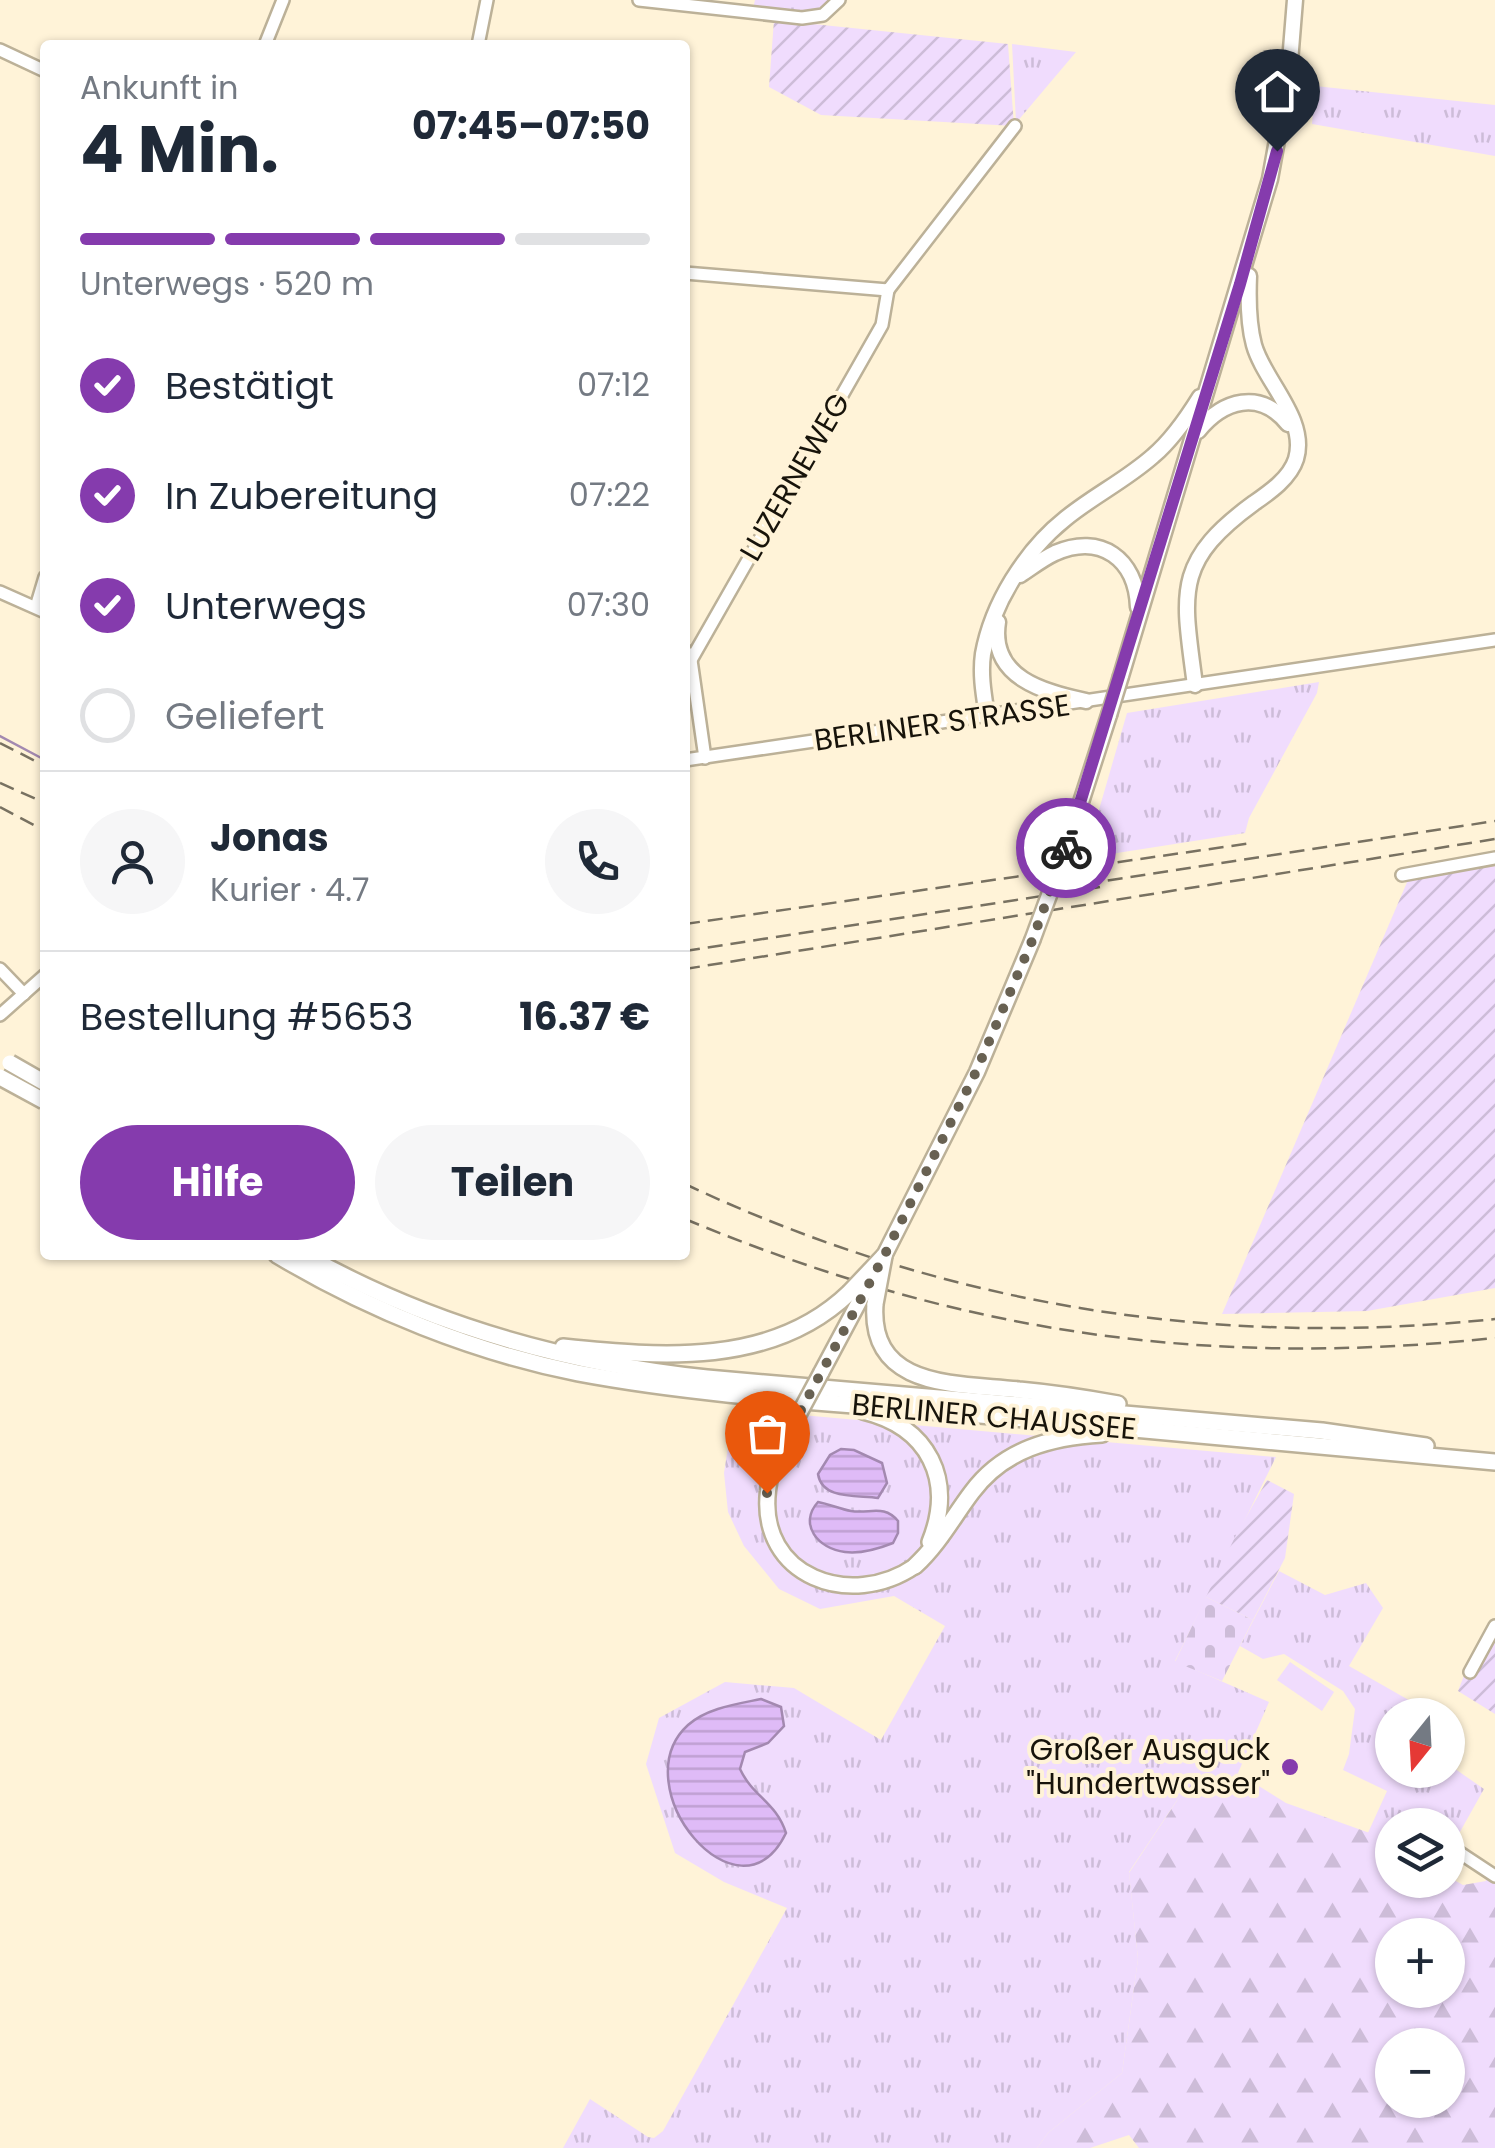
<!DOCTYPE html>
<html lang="de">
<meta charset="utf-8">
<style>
body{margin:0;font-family:Poppins,sans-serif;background:#f6f6f7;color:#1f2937;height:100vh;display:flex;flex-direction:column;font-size:38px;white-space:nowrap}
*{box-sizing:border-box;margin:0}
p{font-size:32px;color:#747a83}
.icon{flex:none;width:55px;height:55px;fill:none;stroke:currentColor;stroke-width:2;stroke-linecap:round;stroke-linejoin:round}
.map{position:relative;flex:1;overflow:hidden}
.drawer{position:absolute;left:40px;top:40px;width:650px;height:1220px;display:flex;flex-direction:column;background:#fff;border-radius:10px;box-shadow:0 2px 8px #0004}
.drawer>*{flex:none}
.needle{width:65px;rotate:198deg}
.buttons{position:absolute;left:1375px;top:1698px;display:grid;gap:20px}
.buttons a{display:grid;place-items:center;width:90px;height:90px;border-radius:50%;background:#fff;box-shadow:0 2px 8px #0004;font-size:50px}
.pin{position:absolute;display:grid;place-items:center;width:85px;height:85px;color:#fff;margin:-102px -42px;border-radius:50% 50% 50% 0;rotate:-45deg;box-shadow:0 0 10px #0007}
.pin .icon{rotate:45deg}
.courier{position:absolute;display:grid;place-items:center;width:100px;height:100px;margin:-50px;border:8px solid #853bad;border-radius:50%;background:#fff;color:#222;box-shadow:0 2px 12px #0007}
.overview em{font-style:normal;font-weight:700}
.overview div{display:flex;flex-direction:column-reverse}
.overview{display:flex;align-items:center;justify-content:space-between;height:170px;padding:0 40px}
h1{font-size:65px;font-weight:700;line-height:75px}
.bar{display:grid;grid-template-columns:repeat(4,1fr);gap:15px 10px;align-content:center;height:120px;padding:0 40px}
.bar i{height:12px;border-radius:8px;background:#e0e1e3}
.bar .selected{background:#853bad}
.bar p{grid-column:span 4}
.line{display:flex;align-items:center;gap:25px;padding:0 40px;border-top:2px solid #e0e1e3}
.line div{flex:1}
.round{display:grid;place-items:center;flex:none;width:105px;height:105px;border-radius:52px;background:#f6f6f7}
ol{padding:0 40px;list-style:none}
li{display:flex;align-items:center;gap:30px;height:110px}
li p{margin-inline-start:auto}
li .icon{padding:10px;border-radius:50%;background:#853bad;color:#fff;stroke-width:4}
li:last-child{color:#747a83}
li i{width:55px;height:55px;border:5px solid #e0e1e3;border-radius:50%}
.primary-button{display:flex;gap:20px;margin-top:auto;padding:20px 40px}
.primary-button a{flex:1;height:115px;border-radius:60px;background:#853bad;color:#fff;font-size:40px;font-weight:700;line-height:115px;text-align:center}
.primary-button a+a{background:#f6f6f7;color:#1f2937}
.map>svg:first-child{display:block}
.grass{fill:url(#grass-tufts)}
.forest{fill:url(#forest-firs);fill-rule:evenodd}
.cemetery{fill:url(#cemetery-stones)}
.garden{fill:url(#garden-furrows)}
.pitch{fill:#f0dcfd}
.water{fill:url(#water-rules);stroke:#a389b0;stroke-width:2.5}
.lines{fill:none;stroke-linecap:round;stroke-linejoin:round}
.stream{stroke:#a389b0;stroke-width:2.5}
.minor-casing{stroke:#bcb198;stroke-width:16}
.major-casing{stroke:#bcb198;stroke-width:19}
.highway-casing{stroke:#bcb198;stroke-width:20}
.minor{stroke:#fff;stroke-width:11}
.major{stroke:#fff;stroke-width:14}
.highway{stroke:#fff;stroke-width:15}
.rail{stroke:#787161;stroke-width:2.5;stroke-dasharray:15 8;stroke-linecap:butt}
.major-bridge-casing{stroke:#bcb198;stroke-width:19;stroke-linecap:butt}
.highway-bridge-casing{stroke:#bcb198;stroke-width:20;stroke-linecap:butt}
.major-bridge{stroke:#fff;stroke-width:14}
.highway-bridge{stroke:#fff;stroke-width:15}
.done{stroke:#686152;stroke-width:10;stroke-dasharray:0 18}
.route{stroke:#853bad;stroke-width:12}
.poi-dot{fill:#853bad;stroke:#fff3d8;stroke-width:4}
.labels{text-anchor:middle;stroke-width:8;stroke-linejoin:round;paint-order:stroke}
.street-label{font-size:30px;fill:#17130a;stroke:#fff3d8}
.poi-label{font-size:30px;fill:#17130a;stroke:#fff3d8;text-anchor:end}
</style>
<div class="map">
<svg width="1495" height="2148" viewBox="0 0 1495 2148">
<defs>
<pattern id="grass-tufts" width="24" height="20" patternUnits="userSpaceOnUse" patternTransform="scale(2.5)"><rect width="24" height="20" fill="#f0dcfd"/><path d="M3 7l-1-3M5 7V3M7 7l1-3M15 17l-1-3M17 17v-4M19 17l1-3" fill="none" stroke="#cdbcd8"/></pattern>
<pattern id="forest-firs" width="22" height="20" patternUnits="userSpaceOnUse" patternTransform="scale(2.5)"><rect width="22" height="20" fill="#f0dcfd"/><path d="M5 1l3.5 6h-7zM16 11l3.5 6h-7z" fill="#cdbcd8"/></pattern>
<pattern id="cemetery-stones" width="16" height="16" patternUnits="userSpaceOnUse" patternTransform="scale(2.5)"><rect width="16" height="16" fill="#f0dcfd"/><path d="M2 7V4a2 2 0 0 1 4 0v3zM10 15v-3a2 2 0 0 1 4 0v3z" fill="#cdbcd8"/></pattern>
<pattern id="garden-furrows" width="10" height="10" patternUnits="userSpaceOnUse" patternTransform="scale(2.5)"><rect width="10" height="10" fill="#f0dcfd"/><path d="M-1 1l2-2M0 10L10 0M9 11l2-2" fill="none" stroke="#cdbcd8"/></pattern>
<pattern id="water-rules" width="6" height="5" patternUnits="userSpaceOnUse" patternTransform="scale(2.5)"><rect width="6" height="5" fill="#dfbbf7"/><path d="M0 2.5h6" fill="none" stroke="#bfa0d2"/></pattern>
</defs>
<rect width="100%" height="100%" fill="#fff3d8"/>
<g class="grass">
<path d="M755 0H832C809 19 781 12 753 9Z"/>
<polygon points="1012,44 1076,52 1016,123 1016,122"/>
<polygon points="1315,86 1495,105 1495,156 1312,124"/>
<polygon points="1319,682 1317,693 1249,818 1245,833 1085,858 1127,713"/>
<polygon points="734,1409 1276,1457 1175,1661 1269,1702 1238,1773 1188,1784 1129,1872 1138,1959 1122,2073 1048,2133 1037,2148 563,2148 590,2099 648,2137 654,2138 663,2131 787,1908 724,1882 675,1853 646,1764 659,1718 725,1682 794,1688 881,1740 945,1626 894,1596 820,1609 779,1589 744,1546 728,1512 724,1473"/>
<polygon points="1279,1571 1325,1595 1366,1583 1383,1608 1349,1666 1435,1715 1392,1715 1392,1770 1448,1770 1448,1764 1484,1789 1456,1839 1453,1854 1448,1854 1448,1825 1392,1825 1392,1845 1367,1835 1387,1791 1343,1770 1349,1754 1355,1709 1343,1691 1284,1654 1263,1659 1240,1646"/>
</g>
<path class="forest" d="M1238 1773 1286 1803 1392 1841V1880H1448V1848L1466 1859 1454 1880 1463 1885 1486 1881 1484 1870 1495 1876V2148H1139L1129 2135 1090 2148H1037L1048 2133 1122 2073 1138 1959 1129 1873 1188 1784ZM1392 1935H1448V1990H1392ZM1392 2045H1448V2100H1392Z"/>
<polygon class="cemetery" points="1206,1597 1253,1620 1222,1681 1175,1662"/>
<g class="garden">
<polygon points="774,20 1008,44 1014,126 821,115 769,87"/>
<polygon points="1495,866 1495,1288 1367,1311 1222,1314 1408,880"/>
<polygon points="1267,1480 1294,1494 1285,1558 1253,1620 1206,1597 1236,1535"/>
<polygon points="1495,1625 1495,1714 1458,1691 1467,1668"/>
</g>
<polygon class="pitch" points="1290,1662 1334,1692 1322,1711 1277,1680"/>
<g class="water">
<path d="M841 1449 854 1450 882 1463 887 1483 878 1498C857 1495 822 1500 818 1474L830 1455Z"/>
<path d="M818 1502C829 1504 840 1509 851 1511 870 1514 884 1504 898 1521V1533L893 1543C878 1549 861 1554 845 1552 818 1549 798 1524 818 1502Z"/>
<path d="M761 1699 781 1707 784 1726 768 1743 745 1752 740 1769C753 1797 776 1802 786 1833 739 1930 621 1786 688 1725 707 1708 737 1704 761 1699Z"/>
</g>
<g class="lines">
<polyline class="stream" points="0,736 45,760"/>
<defs>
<g id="minor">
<polyline points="639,0 802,18 823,15 839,0"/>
<polyline points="265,45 283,0"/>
<polyline points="478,45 487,0"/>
<polyline points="0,50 45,71"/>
<polyline points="685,273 888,290 1015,126"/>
<polyline points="0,592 45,612"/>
<polyline points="36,607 45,577"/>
<polyline points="685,650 691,660 705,758"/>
<polyline points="691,660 882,325 888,290"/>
<polyline points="685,760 1495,640"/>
<polyline points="1402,875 1495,858"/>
<polyline points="0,969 24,994"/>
<polyline points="0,1015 45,975"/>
<polyline points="1470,1672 1495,1626"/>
<polyline points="1454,1849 1495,1876"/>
</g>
<g id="major">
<path d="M1198 431C1223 400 1260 389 1288 424"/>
<path d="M1020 575C1031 568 1042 559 1055 553 1101 533 1136 559 1138 607"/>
<path d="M998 622C989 678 1044 692 1086 701"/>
<polyline points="1121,676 1270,179 1289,74 1295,0"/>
<path d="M1195 685C1183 593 1173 562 1254 503 1270 492 1290 478 1296 459 1308 419 1264 381 1254 345 1248 323 1248 300 1249 276"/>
<path d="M987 716C984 696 980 675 983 654 992 604 1025 551 1065 519 1093 496 1126 480 1153 456 1172 440 1187 418 1200 397"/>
<polyline points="1064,855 1109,715"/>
<polyline points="884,1256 977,1072 1032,941"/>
<polyline points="821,1373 861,1298"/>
<path d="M793 1425C782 1445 770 1467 768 1491 758 1577 851 1610 915 1566"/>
</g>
<g id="highway">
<path d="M277 1255C369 1310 473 1352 578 1373 706 1397 839 1403 969 1414 1144 1430 1320 1446 1495 1462"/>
<path d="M305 1255C430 1325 564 1363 707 1378L1322 1431 1426 1446"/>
<path d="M875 1304C869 1390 958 1383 1019 1390 1052 1393 1085 1398 1118 1404"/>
<path d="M563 1347C661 1357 772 1367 849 1293"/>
<path d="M863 1411C929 1427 955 1480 930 1542"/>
<path d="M915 1566C939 1544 953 1517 972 1492 1004 1449 1051 1437 1102 1434"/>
</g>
</defs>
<use href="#minor" class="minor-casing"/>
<use href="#major" class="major-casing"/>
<use href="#highway" class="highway-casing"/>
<use href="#minor" class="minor"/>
<use href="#major" class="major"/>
<use href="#highway" class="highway"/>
<g class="rail">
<polyline points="0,743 45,766"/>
<polyline points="0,783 45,803"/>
<polyline points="0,807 45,831"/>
<polyline points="1085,884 1495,821"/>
<polyline points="685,924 1252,843"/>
<polyline points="685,951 1100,887"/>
<polyline points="685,969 1495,839"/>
<polyline points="0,1078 45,1071"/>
<path d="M685 1184C942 1305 1213 1349 1495 1319"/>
<path d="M685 1219C957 1332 1201 1369 1495 1338"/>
</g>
<defs>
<g id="major-bridge">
<polyline points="1109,715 1121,676"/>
<polyline points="1032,941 1064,855"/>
<polyline points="861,1298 879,1265"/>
<polyline points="793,1425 821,1373"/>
</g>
<g id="highway-bridge">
<polyline points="10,1063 45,1083"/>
<polyline points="0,1077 44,1101"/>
<polyline points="849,1293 884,1256"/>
<polyline points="875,1304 884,1256"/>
</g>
</defs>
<use href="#major-bridge" class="major-bridge-casing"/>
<use href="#highway-bridge" class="highway-bridge-casing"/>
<use href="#major-bridge" class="major-bridge"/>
<use href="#highway-bridge" class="highway-bridge"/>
</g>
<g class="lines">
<polyline class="done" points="767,1493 779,1451 884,1256 976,1072 1032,941 1066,848"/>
<polyline class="route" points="1066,848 1240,284 1277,151"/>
</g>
<circle class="poi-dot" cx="1290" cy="1767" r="10"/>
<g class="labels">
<g class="street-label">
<text transform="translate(795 477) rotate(-60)" y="10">LUZERNEWEG</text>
<text transform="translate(942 723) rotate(-8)" y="10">BERLINER STRASSE</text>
<text transform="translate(994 1417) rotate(5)" y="10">BERLINER CHAUSSEE</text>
</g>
<g class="poi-label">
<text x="1270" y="1760">Großer Ausguck<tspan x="1270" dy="34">"Hundertwasser"</tspan></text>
</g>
</g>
</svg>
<div class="buttons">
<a><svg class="needle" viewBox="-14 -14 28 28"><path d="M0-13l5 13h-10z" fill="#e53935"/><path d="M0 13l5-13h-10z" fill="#747a83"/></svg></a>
<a><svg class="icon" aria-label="layers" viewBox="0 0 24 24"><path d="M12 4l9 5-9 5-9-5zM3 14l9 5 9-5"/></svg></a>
<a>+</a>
<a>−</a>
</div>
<div class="pin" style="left:767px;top:1493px;background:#ea580c"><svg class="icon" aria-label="bag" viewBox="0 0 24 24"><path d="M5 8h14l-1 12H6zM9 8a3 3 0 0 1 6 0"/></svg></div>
<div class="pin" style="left:1277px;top:151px;background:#1f2937"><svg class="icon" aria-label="home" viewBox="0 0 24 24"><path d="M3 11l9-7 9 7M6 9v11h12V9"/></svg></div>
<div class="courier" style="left:1066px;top:848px"><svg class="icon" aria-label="bike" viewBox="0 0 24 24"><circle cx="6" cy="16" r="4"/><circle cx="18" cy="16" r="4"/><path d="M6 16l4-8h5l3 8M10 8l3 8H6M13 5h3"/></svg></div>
<section class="drawer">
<div class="overview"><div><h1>4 Min.</h1><p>Ankunft in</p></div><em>07:45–07:50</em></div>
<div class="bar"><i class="selected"></i><i class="selected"></i><i class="selected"></i><i></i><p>Unterwegs · 520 m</p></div>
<ol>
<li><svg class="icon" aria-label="check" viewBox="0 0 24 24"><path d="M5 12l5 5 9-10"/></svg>Bestätigt<p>07:12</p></li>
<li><svg class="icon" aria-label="check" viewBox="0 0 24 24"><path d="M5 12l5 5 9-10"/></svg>In Zubereitung<p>07:22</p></li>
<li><svg class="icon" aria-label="check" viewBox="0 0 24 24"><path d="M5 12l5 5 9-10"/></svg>Unterwegs<p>07:30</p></li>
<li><i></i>Geliefert</li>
</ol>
<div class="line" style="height:180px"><a class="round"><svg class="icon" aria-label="person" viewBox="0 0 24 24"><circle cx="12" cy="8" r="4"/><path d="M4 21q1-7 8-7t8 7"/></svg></a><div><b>Jonas</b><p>Kurier · 4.7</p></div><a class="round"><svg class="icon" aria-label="phone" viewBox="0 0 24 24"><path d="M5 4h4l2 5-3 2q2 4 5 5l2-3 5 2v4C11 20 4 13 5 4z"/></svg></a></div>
<div class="line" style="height:130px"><div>Bestellung #5653</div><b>16.37 €</b></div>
<div class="primary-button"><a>Hilfe</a><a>Teilen</a></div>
</section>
</div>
